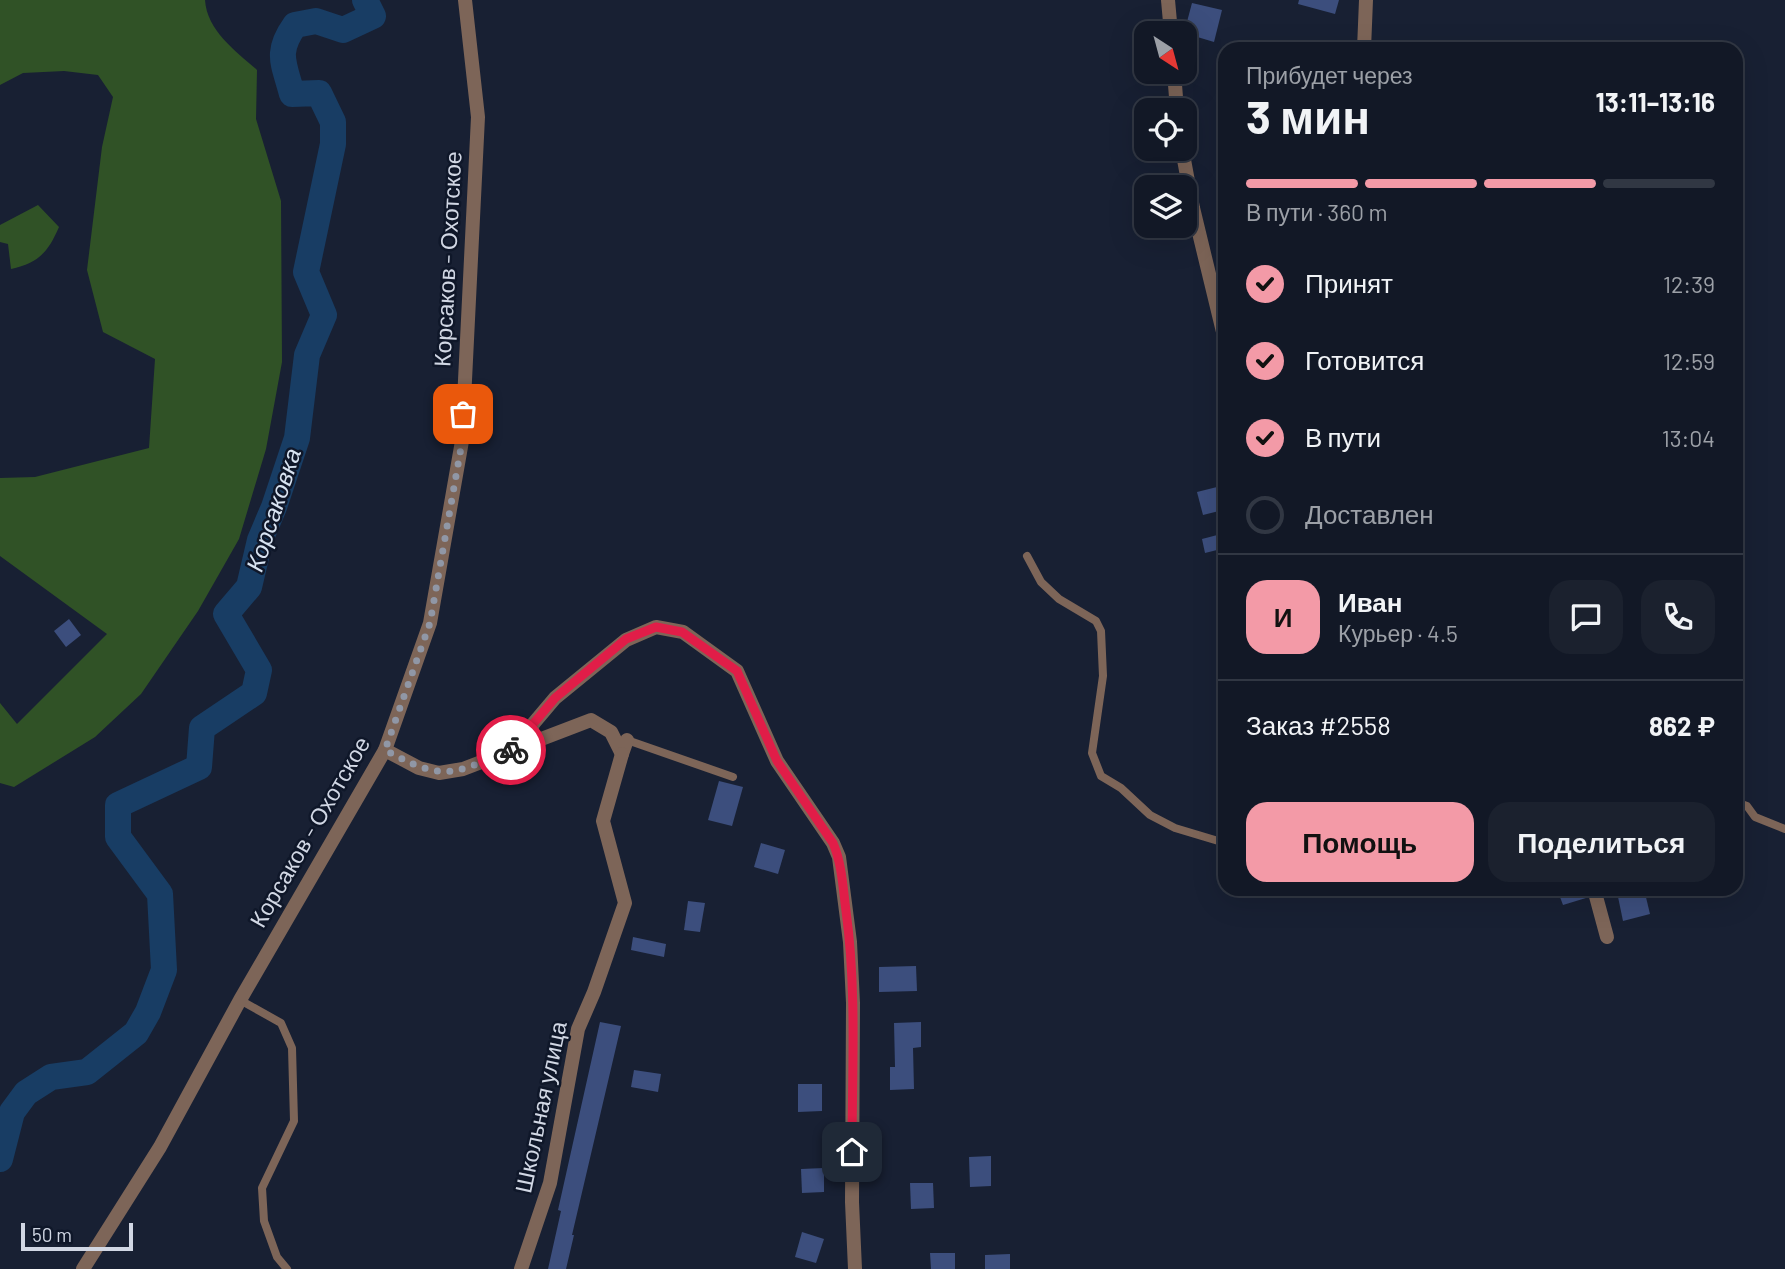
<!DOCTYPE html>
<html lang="ru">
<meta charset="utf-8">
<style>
body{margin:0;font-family:Barlow,sans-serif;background:#1b212e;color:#f1f3f6;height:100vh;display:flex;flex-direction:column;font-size:26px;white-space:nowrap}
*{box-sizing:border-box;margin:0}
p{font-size:23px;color:#9ca0a7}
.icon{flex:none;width:38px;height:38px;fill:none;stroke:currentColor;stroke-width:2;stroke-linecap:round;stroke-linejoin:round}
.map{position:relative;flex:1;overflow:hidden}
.sheet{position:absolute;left:1218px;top:42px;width:525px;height:854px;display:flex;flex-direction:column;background:#121826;border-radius:21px;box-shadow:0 7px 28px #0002,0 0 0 2px #313743}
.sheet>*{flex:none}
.needle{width:46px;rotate:144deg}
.controls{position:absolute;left:1134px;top:21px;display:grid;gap:14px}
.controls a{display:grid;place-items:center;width:63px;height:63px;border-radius:14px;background:#121826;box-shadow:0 7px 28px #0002,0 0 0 2px #313743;font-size:35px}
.scale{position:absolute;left:21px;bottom:18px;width:112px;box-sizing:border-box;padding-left:7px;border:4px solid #d1d7e4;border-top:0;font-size:19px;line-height:24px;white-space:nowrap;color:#d1d7e4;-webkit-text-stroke:5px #0f1729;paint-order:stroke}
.pin{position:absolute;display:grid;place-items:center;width:60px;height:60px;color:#fff;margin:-30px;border-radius:14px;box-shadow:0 4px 10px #0006}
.courier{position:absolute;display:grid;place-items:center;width:70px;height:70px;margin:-35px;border:5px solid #e11d48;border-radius:50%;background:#fff;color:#222;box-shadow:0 2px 9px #0007}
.headline em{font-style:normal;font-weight:700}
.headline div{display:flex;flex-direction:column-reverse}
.headline{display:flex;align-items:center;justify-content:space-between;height:119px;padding:0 28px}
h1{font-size:46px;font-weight:700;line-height:52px}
.bar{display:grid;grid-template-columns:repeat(4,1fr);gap:10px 7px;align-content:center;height:84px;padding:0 28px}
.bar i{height:9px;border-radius:5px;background:#313743}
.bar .selected{background:#f39aa7}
.bar p{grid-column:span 4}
.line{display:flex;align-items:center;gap:18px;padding:0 28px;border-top:2px solid #313743}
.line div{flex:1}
.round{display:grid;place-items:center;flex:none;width:74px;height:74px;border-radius:21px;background:#1b212e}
ol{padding:0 28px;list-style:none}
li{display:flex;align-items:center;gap:21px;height:77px}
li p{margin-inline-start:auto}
li .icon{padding:7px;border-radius:50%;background:#f39aa7;color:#111;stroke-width:4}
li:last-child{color:#9ca0a7}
li i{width:38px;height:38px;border:4px solid #313743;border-radius:50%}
.cta{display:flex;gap:14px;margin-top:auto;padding:14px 28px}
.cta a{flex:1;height:80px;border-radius:21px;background:#f39aa7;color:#111;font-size:28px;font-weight:700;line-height:80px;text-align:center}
.cta a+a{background:#1b212e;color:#f1f3f6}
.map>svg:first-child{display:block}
.forest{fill:#305226}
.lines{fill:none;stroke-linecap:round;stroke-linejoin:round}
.river{stroke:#183d64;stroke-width:26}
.building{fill:#3c4e7d}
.service{stroke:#7d6558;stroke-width:8}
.minor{stroke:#7d6558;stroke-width:14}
.tertiary{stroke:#7d6558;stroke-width:14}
.done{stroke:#9097a6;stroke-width:7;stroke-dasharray:0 12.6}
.route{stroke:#e11d48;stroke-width:9}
.labels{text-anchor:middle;stroke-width:5;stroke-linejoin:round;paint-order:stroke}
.street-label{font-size:23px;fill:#d1d7e4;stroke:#0f1729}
.water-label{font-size:24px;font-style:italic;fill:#d8e3f1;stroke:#0f1729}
</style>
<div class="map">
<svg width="1785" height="1269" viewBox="0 0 1785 1269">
<rect width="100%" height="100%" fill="#182033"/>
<g class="forest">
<path d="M0 0H205C207 31 236 51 257 70L256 119 281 201 282 362 266 449 239 539 198 611 141 694 95 737 14 787 0 783V703L17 724 107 634 0 556V478L35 477 149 448 155 359 103 332 87 270 102 147 113 97 98 75 64 71 23 73 0 85Z"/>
<path d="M38 205 59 227C48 252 39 263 11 269L8 244 0 242V225Z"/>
</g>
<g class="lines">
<path class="river" d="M0 1159 12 1112 26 1093 51 1077 87 1072 136 1033 148 1012 164 970 160 894 118 837V805L199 767 202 728 254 693 259 670 226 614 249 587 260 540 274 507 297 438 307 355 324 315 306 272 333 144V122L319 93 292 94C284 63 275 53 295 25L316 21 343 30 373 16 365 0"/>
</g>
<g class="building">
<polygon points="1299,0 1339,0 1335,14 1298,4"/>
<polygon points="1192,3 1222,10 1214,42 1184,33"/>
<polygon points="1217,487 1223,510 1203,515 1197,492"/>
<polygon points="1225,533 1225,548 1205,553 1202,539"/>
<polygon points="69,619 81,635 66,647 54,631"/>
<polygon points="719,781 743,787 732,826 708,820"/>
<polygon points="761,843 785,850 778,874 754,867"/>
<polygon points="1557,889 1585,889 1586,898 1563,905"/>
<polygon points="1631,889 1644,889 1650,914 1623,921 1617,892"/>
<polygon points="688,901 705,903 700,932 684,930"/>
<polygon points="633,937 666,944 664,957 631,950"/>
<polygon points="916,966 917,991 879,992 879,967"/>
<polygon points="600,1022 621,1026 572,1235 574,1235 566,1269 548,1269 561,1211 558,1210"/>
<polygon points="921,1022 921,1047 913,1048 914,1089 890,1090 890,1067 895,1067 894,1023"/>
<polygon points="634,1070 661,1074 658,1092 631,1087"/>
<polygon points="798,1084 822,1084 822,1111 798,1112"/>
<polygon points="991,1156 991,1186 970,1187 969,1157"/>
<polygon points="824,1168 824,1192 802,1193 801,1169"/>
<polygon points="910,1183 933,1183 934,1208 911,1209"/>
<polygon points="802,1232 824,1239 816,1263 795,1257"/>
<polygon points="930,1253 955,1253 955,1269 931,1269"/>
<polygon points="1010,1254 1010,1269 985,1269 985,1255"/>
</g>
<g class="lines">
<g class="service">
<polyline points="1027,556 1041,582 1059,599 1096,621 1101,631 1103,676 1092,753 1101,776 1121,788 1150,815 1175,828 1225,843"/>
<polyline points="627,740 733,777"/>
<polyline points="1736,802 1747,806 1755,817 1785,829"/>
<polyline points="240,1000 281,1023 292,1048 294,1121 262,1188 264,1221 277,1257 287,1269"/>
</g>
<g class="minor">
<polyline points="1168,0 1171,33"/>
<polyline points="1364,49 1366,0"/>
<polyline points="1174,72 1177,110"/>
<polyline points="1182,149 1193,208 1225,340"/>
<polyline points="527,744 533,724 555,698 626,640 656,627 683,632 737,671 777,761 833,843 839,857 850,942 853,1003 852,1202 855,1269"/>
<polyline points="385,750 419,768 439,773 463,769 591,720 611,732 622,754 627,740"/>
<polyline points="1594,889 1607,937"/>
<polyline points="521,1269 550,1183 578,1029 594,992 625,903 603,821 622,754"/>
</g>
<polyline class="tertiary" points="83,1269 160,1147 240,1000 385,750 430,623 462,441 478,117 465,0"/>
</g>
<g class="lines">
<path class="done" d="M463 414 462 442 430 623 385 750C444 782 451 775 511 750"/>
<path class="route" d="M511 750 527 744 533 724 555 698 626 639 656 627 682 632 737 671 777 761 833 843C842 864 843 888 846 911 857 991 852 1072 852 1152"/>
</g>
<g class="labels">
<g class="street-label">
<text transform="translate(448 259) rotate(-87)" y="8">Корсаков - Охотское</text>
<text transform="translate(310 832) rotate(-60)" y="8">Корсаков - Охотское</text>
<text transform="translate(541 1107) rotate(-78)" y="8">Школьная улица</text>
</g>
<g class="water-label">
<text transform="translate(274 510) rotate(-72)" y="8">Корсаковка</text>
</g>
</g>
</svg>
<div class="controls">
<a><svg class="needle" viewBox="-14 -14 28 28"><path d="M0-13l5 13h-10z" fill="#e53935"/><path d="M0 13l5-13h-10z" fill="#9ca0a7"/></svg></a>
<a><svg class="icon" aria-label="locate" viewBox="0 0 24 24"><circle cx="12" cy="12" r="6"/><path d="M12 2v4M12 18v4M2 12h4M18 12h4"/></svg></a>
<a><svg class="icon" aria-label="layers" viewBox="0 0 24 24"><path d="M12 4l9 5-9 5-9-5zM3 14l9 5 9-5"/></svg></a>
</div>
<div class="scale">50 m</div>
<div class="pin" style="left:463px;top:414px;background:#ea580c"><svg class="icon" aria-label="bag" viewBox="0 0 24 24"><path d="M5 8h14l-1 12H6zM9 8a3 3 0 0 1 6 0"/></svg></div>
<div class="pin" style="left:852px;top:1152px;background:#1f2937"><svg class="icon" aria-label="home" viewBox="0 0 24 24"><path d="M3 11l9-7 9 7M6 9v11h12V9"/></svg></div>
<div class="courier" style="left:511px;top:750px"><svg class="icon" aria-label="bike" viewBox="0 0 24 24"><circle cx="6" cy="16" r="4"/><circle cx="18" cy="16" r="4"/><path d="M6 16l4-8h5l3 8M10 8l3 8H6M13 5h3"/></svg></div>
<section class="sheet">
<div class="headline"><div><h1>3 мин</h1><p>Прибудет через</p></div><em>13:11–13:16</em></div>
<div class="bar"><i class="selected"></i><i class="selected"></i><i class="selected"></i><i></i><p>В пути · 360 m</p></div>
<ol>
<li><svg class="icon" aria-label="check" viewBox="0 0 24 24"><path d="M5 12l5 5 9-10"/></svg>Принят<p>12:39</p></li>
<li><svg class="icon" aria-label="check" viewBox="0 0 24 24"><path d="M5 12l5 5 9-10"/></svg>Готовится<p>12:59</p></li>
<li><svg class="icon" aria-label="check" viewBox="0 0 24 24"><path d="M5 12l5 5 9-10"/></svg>В пути<p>13:04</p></li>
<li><i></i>Доставлен</li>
</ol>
<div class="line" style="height:126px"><b class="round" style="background:#f39aa7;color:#111">И</b><div><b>Иван</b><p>Курьер · 4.5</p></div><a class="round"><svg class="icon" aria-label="chat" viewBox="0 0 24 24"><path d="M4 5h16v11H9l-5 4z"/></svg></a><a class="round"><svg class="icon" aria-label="phone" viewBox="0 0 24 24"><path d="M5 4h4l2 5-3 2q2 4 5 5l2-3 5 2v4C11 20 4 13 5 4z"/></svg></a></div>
<div class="line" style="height:91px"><div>Заказ #2558</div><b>862 ₽</b></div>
<div class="cta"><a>Помощь</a><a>Поделиться</a></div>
</section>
</div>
